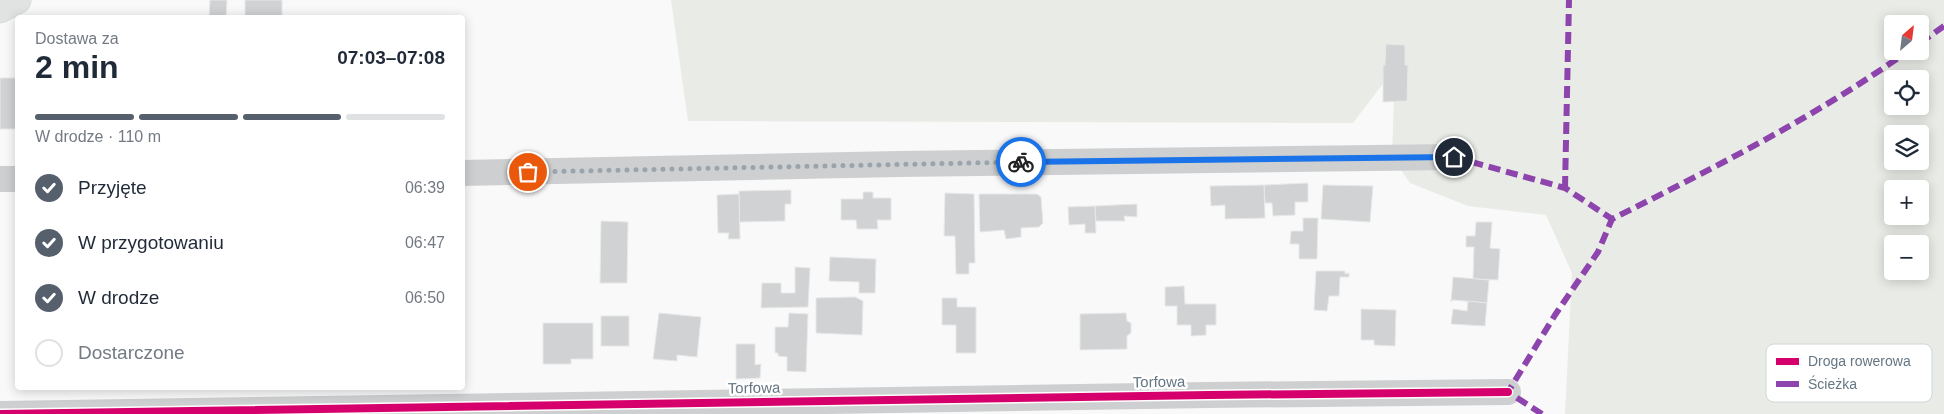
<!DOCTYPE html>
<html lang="pl">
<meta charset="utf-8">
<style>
body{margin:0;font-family:Helvetica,sans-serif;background:#f6f6f7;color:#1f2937;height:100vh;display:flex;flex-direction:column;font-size:19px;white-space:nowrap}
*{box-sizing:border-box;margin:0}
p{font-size:16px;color:#747a83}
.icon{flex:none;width:28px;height:28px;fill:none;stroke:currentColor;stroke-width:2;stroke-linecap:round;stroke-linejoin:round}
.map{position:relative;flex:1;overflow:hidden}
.side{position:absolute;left:15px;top:15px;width:450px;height:375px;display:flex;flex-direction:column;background:#fff;border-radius:5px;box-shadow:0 2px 12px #0003}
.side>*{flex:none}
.needle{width:32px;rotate:28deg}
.fabs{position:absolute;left:1884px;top:15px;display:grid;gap:10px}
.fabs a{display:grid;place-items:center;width:45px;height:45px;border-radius:5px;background:#fff;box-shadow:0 2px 12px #0003;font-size:25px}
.pin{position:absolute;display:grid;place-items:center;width:42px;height:42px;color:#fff;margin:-21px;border:2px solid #fff;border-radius:50%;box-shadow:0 1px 5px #0007}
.courier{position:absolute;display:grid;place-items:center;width:50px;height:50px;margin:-25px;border:4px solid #1a73e8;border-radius:50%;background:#fff;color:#222;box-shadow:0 1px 6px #0007}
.headline em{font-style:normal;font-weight:700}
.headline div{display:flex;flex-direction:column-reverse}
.headline{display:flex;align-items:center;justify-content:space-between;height:85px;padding:0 20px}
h1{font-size:32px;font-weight:700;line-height:38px}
.bar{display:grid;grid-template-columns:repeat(4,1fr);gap:8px 5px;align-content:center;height:60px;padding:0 20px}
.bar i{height:6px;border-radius:4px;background:#e0e1e3}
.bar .current{background:#56606c}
.bar p{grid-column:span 4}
ol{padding:0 20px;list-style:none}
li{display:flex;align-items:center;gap:15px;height:55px}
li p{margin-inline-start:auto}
li .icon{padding:5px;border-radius:50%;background:#56606c;color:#fff;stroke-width:4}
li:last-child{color:#747a83}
li i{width:28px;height:28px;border:2px solid #e0e1e3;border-radius:50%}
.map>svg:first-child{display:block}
.green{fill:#e8ebe6;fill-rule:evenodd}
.building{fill:#d0d2d3;stroke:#e8e8e8}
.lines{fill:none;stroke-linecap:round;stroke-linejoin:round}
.secondary-casing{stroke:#d5d6d7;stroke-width:29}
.street{stroke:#cecfd0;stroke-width:26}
.secondary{stroke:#e1e2e2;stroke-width:28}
.quiet{stroke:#8e44ad;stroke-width:6;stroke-dasharray:12 6;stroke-linecap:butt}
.cycleway-casing{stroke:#fff;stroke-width:11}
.cycleway{stroke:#d6006c;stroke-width:8}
.done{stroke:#99a4ac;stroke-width:5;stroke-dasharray:0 9}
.route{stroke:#1a73e8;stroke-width:6}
.labels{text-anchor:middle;stroke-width:5;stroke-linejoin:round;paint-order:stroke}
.street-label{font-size:15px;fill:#657683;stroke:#fff}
.key{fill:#fff;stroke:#d1d6da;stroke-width:1}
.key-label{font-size:14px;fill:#657683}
</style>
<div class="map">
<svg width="1944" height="414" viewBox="0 0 1944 414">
<rect width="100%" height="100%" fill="#f9f9f9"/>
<path class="green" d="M671 0H1944V414H1565L1572 273 1546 215 1468 206 1410 183 1392 157 1395 68 1353 123 688 121ZM1892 24H1920V51H1892ZM1892 79H1920V106H1892ZM1892 134H1920V161H1892ZM1892 189H1920V216H1892ZM1892 244H1920V271H1892Z"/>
<g class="building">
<polygon points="210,0 227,0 226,18 209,18"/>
<polygon points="245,0 282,0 282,18 245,17"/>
<polygon points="1386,44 1405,45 1405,65 1408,65 1407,101 1383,102 1383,65 1385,65"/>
<rect x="0" y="78" width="18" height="51"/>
<polygon points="1308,183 1308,202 1295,202 1295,215 1273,216 1272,203 1265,203 1264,185"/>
<polygon points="1264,185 1265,218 1225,219 1225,205 1211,206 1210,186"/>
<polygon points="1323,185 1373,186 1370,222 1321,219"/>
<polygon points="791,190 791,204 785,204 785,221 739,222 739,191"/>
<polygon points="863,192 873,192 873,198 891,198 891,220 877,220 878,229 857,229 856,220 841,220 841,199 863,199"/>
<polygon points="945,193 974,194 975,263 969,263 969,274 956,274 955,236 944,236"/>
<polygon points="739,194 740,239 728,239 729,233 718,233 717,195"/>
<polygon points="979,194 1037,194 1041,197 1043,223 1039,227 1021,228 1021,237 1006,239 1004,230 980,232"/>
<polygon points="1137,204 1137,217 1124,216 1125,221 1096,221 1095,206"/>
<polygon points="1095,206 1096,233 1085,233 1085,224 1069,225 1068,207"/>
<polygon points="1303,218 1318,218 1317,259 1299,259 1299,244 1290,244 1291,231 1303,231"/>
<polygon points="601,221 628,222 627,283 600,283"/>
<polygon points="1476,222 1492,222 1490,248 1500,249 1498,280 1473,279 1474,247 1466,247 1466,236 1475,236"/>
<polygon points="830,257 876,259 875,293 859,293 859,282 829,281"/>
<polygon points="795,267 810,268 808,307 761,308 762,283 781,283 781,293 795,293"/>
<polygon points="1316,271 1345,271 1345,274 1349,273 1349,277 1340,277 1339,296 1329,296 1327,311 1314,310"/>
<polygon points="1453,277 1489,280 1487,303 1453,300 1451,302"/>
<polygon points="1184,286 1185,304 1216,304 1216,325 1206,325 1206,335 1191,336 1191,325 1177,325 1177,306 1165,306 1165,287"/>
<polygon points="855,297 863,301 862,335 816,333 816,298"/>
<polygon points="942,298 957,298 957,307 976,307 976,353 956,353 956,325 942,325"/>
<polygon points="1468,301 1487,303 1485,326 1451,324 1453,309 1467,311"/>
<polygon points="1361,309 1396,310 1395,346 1374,345 1374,340 1361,340"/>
<polygon points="659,313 701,317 697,357 677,355 677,361 653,359"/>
<polygon points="789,313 808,314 806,372 787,371 787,357 778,356 778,353 775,353 775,327 788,327"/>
<polygon points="1126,313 1127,321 1131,323 1131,333 1127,336 1127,349 1080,350 1080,314"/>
<rect x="601" y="316" width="28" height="30"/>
<polygon points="543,323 593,323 593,359 571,359 571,364 543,364"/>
<polygon points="736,344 755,344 755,365 761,364 760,378 736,379"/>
</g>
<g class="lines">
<defs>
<polyline id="secondary" points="0,9 17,0"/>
</defs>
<use href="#secondary" class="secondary-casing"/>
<g class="street">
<polyline points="462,173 899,164 1454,157"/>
<polyline points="0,179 18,179"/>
<polyline points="1,414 1209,395 1508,392"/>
</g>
<use href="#secondary" class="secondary"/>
<g class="quiet">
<polyline points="1920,43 1944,26"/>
<polyline points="1454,157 1565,188 1612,219"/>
<polyline points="1565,188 1569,0"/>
<path d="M1542 414 1508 392 1555 315 1598 252 1612 219C1712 169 1817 116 1908 51"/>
</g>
<defs>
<polyline id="cycleway" points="1,414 1209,395 1508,392"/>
</defs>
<use href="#cycleway" class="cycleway-casing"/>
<use href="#cycleway" class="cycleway"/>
</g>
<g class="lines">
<polyline class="done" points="528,172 1021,162"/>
<polyline class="route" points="1021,162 1454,157"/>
</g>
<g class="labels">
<g class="street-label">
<text transform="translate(1159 382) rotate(-1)" y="5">Torfowa</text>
<text transform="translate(754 388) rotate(-1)" y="5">Torfowa</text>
</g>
</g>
<rect x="1766" y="344" width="166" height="58" rx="8" class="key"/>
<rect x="1776" y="358" width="23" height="7" fill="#d6006c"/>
<rect x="1776" y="381" width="23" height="6" fill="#8e44ad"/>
<g class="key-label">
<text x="1808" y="366">Droga rowerowa</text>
<text x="1808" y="389">Ścieżka</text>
</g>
</svg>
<div class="fabs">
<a><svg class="needle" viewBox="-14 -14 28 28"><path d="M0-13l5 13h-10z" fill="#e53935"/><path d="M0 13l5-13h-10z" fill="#747a83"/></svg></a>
<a><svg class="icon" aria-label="locate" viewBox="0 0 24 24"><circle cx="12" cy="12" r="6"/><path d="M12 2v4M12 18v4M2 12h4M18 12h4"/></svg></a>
<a><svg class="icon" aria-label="layers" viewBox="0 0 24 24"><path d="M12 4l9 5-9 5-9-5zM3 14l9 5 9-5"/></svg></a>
<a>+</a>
<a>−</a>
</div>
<div class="pin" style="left:528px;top:172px;background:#ea580c"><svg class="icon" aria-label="bag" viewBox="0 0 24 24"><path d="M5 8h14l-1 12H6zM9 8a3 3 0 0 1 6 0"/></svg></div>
<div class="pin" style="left:1454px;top:157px;background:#1f2937"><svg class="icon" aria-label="home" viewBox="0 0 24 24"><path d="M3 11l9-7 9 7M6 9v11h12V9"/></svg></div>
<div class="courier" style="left:1021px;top:162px"><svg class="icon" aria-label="bike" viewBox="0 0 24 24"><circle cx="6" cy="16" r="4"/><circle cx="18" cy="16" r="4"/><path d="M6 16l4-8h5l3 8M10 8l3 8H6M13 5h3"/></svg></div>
<section class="side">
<div class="headline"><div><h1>2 min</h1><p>Dostawa za</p></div><em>07:03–07:08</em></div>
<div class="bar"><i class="current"></i><i class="current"></i><i class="current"></i><i></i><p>W drodze · 110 m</p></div>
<ol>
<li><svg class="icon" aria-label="check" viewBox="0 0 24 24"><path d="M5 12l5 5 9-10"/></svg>Przyjęte<p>06:39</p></li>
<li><svg class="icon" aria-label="check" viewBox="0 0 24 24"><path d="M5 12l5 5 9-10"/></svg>W przygotowaniu<p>06:47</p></li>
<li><svg class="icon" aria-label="check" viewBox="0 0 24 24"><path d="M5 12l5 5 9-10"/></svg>W drodze<p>06:50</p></li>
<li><i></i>Dostarczone</li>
</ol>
</section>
</div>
